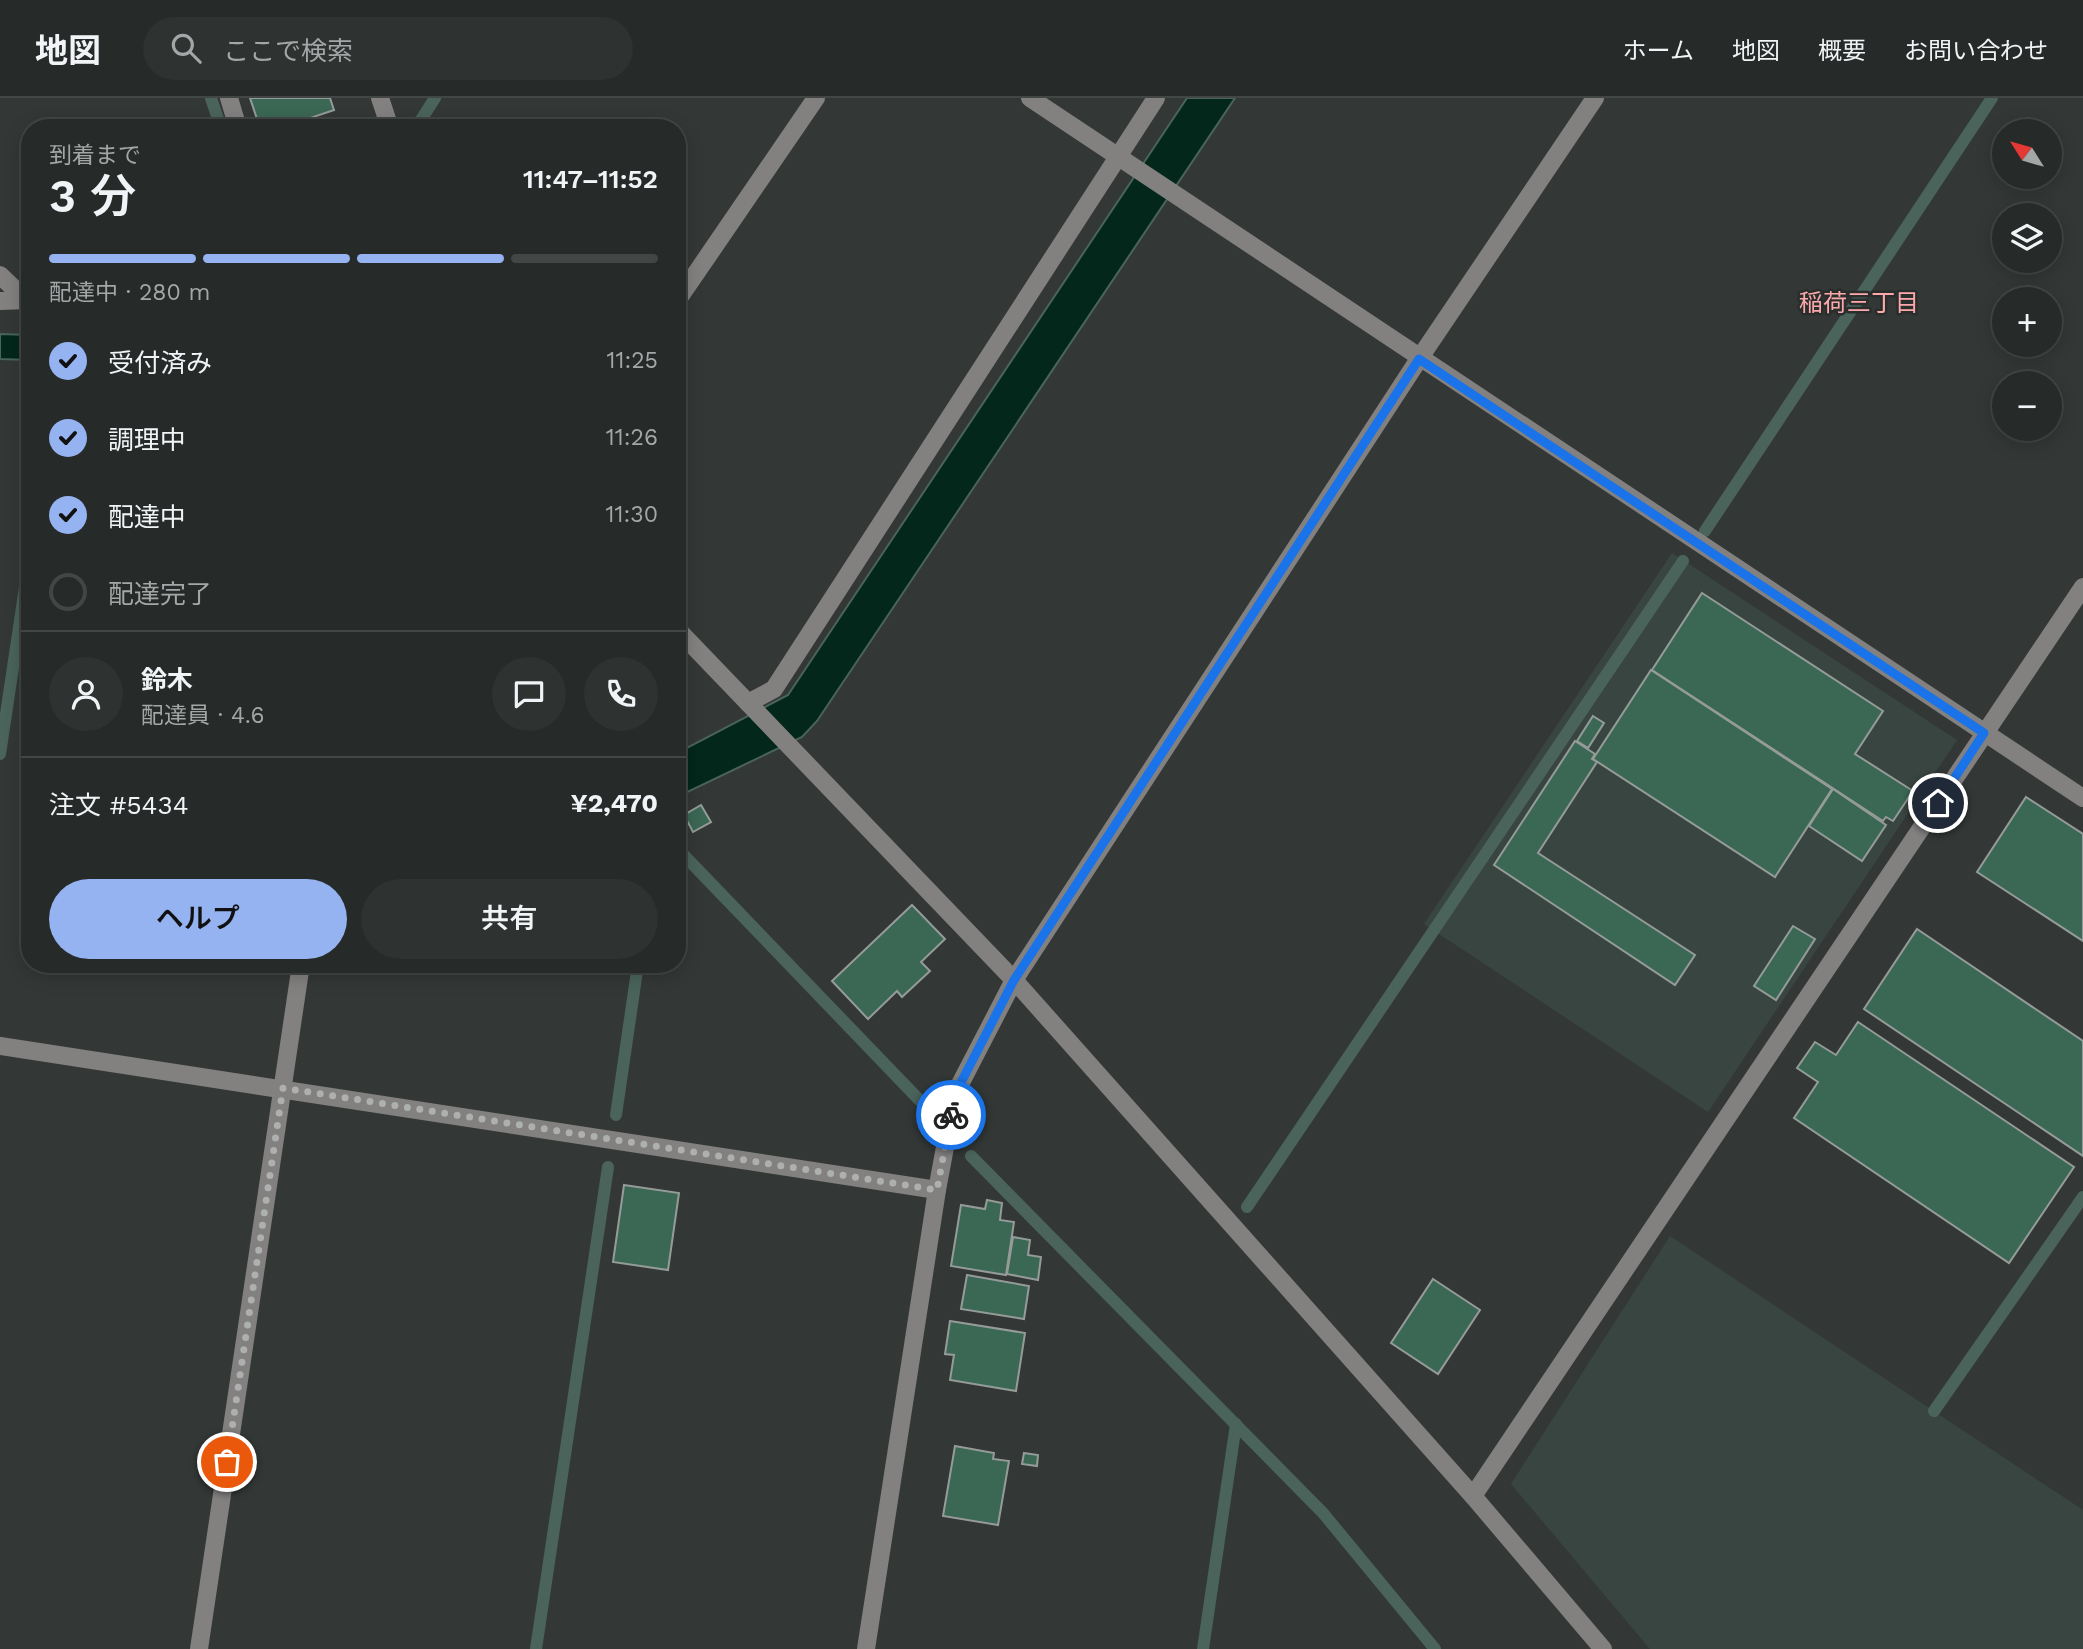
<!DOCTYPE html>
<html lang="ja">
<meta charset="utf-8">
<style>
body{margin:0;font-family:"Work Sans","Noto Sans JP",sans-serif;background:#2e3230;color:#f1f3f6;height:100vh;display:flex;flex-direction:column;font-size:26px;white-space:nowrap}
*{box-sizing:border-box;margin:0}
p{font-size:23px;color:#a4a7a8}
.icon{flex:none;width:38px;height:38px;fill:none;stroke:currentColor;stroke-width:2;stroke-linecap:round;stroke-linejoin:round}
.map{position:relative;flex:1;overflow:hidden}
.side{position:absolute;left:21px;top:21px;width:665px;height:854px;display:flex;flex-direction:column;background:#262a28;border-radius:28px;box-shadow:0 4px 18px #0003,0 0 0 2px #424645}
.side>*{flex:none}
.needle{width:46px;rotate:307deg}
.fabs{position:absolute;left:1992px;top:21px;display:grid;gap:14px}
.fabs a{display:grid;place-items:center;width:70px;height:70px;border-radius:50%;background:#262a28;box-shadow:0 4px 18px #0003,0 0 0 2px #424645;font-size:35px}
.pin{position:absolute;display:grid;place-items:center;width:60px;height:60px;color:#fff;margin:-30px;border:4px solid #fff;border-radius:50%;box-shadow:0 2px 7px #0007}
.courier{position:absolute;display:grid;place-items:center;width:70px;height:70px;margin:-35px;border:5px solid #1a73e8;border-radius:50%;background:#fff;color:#222;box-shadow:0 2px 9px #0007}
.summary em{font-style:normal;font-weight:600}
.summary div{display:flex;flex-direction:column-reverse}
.summary{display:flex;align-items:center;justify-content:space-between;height:119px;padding:0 28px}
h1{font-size:46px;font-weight:600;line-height:52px}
.bar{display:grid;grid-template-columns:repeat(4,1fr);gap:10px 7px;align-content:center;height:84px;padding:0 28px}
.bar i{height:9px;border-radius:5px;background:#424645}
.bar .current{background:#95b2f1}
.bar p{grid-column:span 4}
.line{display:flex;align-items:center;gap:18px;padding:0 28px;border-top:2px solid #424645}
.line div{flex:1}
.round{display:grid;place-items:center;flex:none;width:74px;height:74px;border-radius:37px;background:#2e3230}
ol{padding:0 28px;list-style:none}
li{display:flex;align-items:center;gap:21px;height:77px}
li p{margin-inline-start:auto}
li .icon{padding:7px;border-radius:50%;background:#95b2f1;color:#111;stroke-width:4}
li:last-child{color:#a4a7a8}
li i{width:38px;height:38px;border:4px solid #424645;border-radius:50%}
.primary-button{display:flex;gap:14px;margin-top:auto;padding:14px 28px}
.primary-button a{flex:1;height:80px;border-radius:42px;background:#95b2f1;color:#111;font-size:28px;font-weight:600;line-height:80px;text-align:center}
.primary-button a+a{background:#2e3230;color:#f1f3f6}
header{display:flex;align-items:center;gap:42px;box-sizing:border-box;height:98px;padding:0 35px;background:#262a28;border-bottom:2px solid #424645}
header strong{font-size:33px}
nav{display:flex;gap:38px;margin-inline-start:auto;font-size:24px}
.search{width:490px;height:63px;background:#2e3230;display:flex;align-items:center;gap:18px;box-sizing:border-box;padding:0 24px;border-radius:38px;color:#a4a7a8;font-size:26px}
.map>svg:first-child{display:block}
.built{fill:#394540}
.water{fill:#04271b;stroke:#4a645b;stroke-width:2}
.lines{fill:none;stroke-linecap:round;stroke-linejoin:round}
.stream{stroke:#4a645b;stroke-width:12}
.building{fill:#3b6755;stroke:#959b99;stroke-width:2}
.minor{stroke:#838080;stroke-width:18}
.done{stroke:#adb0af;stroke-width:7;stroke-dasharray:0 12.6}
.route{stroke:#1a73e8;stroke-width:9}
.labels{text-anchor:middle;stroke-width:5;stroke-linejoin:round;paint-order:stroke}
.neighbourhood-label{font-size:24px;fill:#fda9ac;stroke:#292e2c}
</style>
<header>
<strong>地図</strong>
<div class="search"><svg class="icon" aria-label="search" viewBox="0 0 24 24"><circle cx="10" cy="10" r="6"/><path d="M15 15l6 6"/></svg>ここで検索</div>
<nav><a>ホーム</a><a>地図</a><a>概要</a><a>お問い合わせ</a></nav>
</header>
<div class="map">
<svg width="2083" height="1551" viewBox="0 0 2083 1551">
<rect width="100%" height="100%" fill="#333836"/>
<g class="built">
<polygon points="1672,455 1957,642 1708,1014 1424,826"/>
<polygon points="1670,1138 2083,1412 2083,1551 1650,1551 1511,1386"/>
</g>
<g class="water">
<polygon points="1187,0 1235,0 817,623 802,639 677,699 677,655 788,597"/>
<polygon points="0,236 30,237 30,262 0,261"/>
</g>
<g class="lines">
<g class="stream">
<polyline points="211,0 221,30"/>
<polyline points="419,25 435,0"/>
<polyline points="1705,433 1992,0"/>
<polyline points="0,656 30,456"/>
<polyline points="677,750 928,1011"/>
<polyline points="616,1017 638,866"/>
<polyline points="971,1058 1323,1415 1435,1551"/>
<polyline points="1247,1109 1683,463"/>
<polyline points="1934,1313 2083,1099"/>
<polyline points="536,1551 608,1069"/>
<polyline points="1203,1551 1236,1326"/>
</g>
</g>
<g class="building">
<polygon points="250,0 330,0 334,12 310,20 313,28 308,30 292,30 291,26 280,30 260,30"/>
<polygon points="1702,495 1883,613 1855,656 1913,693 1893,723 1886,719 1883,723 1652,572"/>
<polygon points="1651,572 1832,691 1775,779 1593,661"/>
<polygon points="1593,618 1604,625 1588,650 1577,643"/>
<polygon points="1575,643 1595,656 1592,661 1597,664 1538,755 1695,857 1675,887 1494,767"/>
<polygon points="1833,691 1886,727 1862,763 1809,728"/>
<polygon points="2026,699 2083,736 2083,843 1977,774"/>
<polygon points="701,707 711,724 693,734 684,717"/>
<polygon points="912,807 945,841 921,864 930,873 902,899 897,893 868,921 832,883"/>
<polygon points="1793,828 1815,841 1776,902 1754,888"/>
<polygon points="1917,831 2083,943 2083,1058 1864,911"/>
<polygon points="1858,924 2074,1069 2009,1165 1794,1020 1818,984 1797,970 1815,944 1836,957"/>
<polygon points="624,1087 679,1095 668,1172 613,1164"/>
<polygon points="987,1102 1002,1105 1000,1122 1014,1124 1006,1177 951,1168 961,1107 985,1111"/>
<polygon points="1013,1139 1030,1142 1028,1157 1041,1159 1038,1182 1007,1176"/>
<polygon points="967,1177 1029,1188 1024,1221 961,1211"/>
<polygon points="1433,1181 1480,1212 1438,1276 1391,1245"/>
<polygon points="950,1223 1025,1235 1016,1293 950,1282 954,1257 945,1256"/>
<polygon points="955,1348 994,1355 993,1361 1009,1363 998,1427 943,1418"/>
<polygon points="1024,1355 1038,1357 1037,1368 1022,1366"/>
</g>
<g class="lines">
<g class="minor">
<polyline points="229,0 238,30"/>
<polyline points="380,0 390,30"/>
<polyline points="1030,0 2083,700"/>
<polyline points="0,177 25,201"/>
<polyline points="0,203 30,202"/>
<polyline points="677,203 816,0"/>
<polyline points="677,531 1014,882 1473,1398 1603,1551"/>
<polyline points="748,605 774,591 1156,0"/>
<polyline points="0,948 937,1092"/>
<polyline points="1473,1398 2083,489"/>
<polyline points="199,1551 301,866"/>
<polyline points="866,1551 937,1092 955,996 1014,882 1419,261 1595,0"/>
</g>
</g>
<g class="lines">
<polyline class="done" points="227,1364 283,990 937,1092 951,1017"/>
<polyline class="route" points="951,1017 955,996 1014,882 1419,261 1984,635 1938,705"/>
</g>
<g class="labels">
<g class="neighbourhood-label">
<text x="1859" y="213">稲荷三丁目</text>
</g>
</g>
</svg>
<div class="fabs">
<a><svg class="needle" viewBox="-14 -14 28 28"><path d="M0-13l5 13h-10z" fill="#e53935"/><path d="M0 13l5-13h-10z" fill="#a4a7a8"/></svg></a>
<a><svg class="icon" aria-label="layers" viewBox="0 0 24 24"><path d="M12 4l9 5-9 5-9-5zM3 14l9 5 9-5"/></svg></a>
<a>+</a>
<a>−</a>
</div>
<div class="pin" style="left:227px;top:1364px;background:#ea580c"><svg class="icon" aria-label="bag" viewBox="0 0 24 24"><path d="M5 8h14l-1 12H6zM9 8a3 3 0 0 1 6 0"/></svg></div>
<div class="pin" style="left:1938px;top:705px;background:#1f2937"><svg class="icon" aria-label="home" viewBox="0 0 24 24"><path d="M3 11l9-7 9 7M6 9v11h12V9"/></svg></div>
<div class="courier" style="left:951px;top:1017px"><svg class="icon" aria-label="bike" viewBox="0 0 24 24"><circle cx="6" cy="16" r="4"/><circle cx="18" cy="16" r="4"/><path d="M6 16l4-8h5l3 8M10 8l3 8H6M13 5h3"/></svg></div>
<section class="side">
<div class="summary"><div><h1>3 分</h1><p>到着まで</p></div><em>11:47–11:52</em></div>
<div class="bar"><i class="current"></i><i class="current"></i><i class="current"></i><i></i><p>配達中 · 280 m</p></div>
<ol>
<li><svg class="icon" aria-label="check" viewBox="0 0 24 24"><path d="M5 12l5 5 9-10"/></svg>受付済み<p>11:25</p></li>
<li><svg class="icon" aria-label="check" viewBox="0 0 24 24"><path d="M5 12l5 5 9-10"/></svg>調理中<p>11:26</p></li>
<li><svg class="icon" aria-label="check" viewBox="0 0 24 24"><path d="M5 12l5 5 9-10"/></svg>配達中<p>11:30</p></li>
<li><i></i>配達完了</li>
</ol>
<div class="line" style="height:126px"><a class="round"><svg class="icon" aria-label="person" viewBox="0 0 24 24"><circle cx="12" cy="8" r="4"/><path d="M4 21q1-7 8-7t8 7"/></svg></a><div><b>鈴木</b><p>配達員 · 4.6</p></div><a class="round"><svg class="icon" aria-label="chat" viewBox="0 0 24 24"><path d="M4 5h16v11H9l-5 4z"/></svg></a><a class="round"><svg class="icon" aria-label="phone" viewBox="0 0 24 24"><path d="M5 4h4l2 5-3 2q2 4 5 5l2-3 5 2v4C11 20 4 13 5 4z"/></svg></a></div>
<div class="line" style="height:91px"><div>注文 #5434</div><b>¥2,470</b></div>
<div class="primary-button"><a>ヘルプ</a><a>共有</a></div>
</section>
</div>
